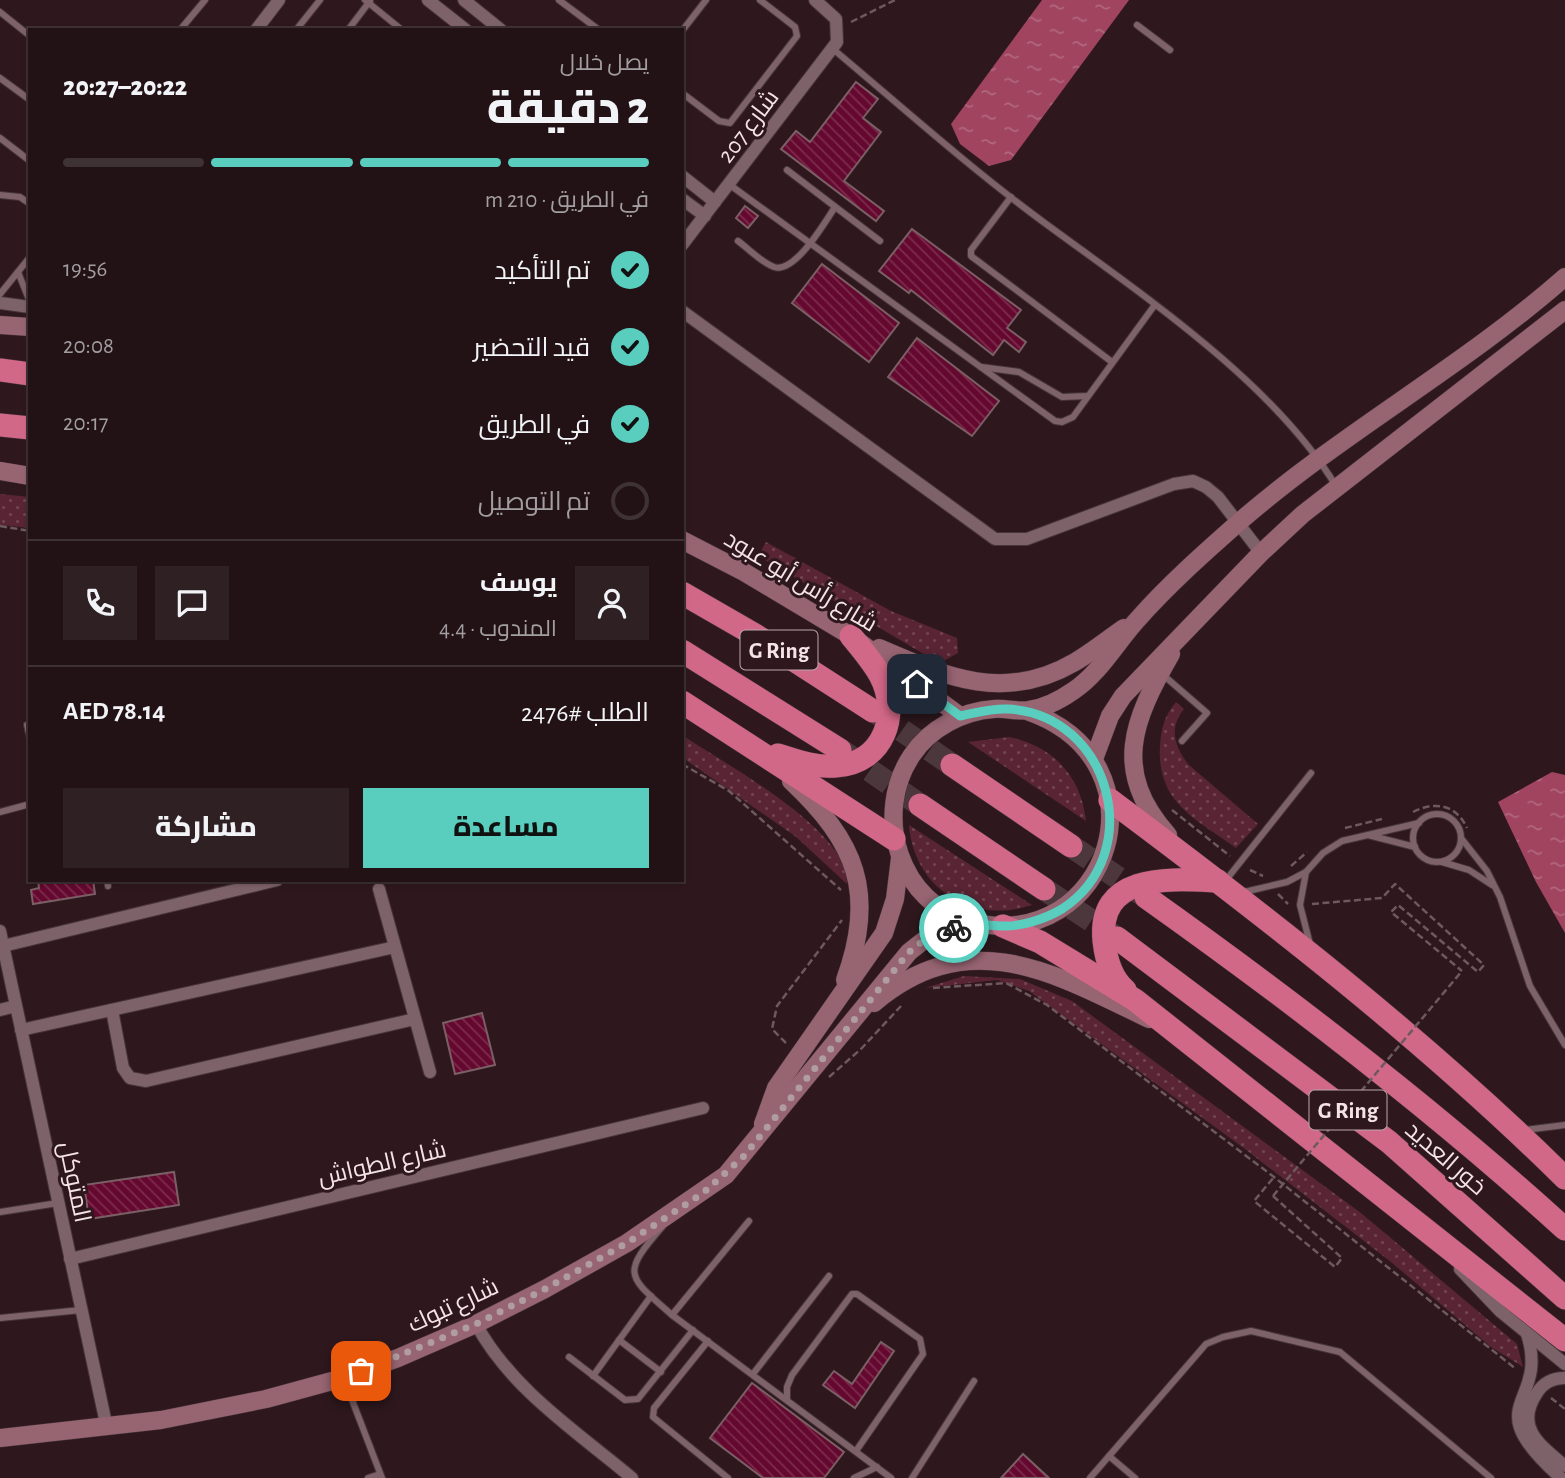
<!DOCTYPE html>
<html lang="ar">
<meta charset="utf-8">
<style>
body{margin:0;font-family:"Alegreya Sans",Cairo,sans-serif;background:#2e2023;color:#f1f3f6;direction:rtl;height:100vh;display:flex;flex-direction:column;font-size:26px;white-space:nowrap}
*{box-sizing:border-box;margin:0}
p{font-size:23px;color:#a29ea1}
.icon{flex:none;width:38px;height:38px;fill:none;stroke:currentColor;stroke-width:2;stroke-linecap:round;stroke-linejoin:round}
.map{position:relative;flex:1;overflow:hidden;direction:ltr}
.sheet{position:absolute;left:28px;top:28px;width:656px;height:854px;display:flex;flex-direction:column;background:#221216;border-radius:0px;box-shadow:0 2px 5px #0004,0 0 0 2px #3f3235;direction:rtl}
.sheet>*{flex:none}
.pin{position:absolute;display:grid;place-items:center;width:60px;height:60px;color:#fff;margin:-30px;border-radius:14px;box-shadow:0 4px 10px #0006}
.courier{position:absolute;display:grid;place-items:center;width:70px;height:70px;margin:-35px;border:5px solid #59cebe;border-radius:50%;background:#fff;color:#222;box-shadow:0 2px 9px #0007}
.head em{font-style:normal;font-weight:800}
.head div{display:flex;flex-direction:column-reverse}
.head{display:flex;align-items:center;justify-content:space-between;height:119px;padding:0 35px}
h1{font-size:46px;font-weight:800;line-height:52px}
.bar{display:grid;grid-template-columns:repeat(4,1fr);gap:10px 7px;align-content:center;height:84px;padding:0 35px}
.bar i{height:9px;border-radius:5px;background:#3f3235}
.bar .selected{background:#59cebe}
.bar p{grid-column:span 4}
.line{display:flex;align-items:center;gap:18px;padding:0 35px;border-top:2px solid #3f3235}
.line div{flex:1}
.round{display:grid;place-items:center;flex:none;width:74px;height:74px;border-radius:0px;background:#2e2023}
ol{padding:0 35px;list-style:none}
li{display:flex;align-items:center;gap:21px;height:77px}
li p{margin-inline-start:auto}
li .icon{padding:7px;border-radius:50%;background:#59cebe;color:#111;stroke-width:4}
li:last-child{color:#a29ea1}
li i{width:38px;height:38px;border:4px solid #3f3235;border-radius:50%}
.button{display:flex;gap:14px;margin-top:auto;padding:14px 35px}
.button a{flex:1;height:80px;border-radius:0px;background:#59cebe;color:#111;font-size:28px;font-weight:800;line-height:80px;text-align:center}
.button a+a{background:#2e2023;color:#f1f3f6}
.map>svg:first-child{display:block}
.grass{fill:url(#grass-dots)}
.water{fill:url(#water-ripples)}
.building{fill:url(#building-back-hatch);stroke:#7a5f65;stroke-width:2}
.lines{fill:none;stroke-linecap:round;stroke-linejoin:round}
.highway-tunnel{stroke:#4c373c;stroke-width:23;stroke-dasharray:23 11;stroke-linecap:butt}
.lane-casing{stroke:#463539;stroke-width:8}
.street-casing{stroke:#463539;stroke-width:14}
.secondary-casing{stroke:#463539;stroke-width:19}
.highway-casing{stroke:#463539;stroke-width:24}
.path{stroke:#6d595e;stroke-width:2.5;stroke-dasharray:7 3.5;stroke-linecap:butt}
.lane{stroke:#7e6269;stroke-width:6}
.street{stroke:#7e6269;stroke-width:12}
.secondary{stroke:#976472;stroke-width:18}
.highway{stroke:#d26887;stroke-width:23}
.path-bridge{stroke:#6d595e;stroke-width:2.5;stroke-dasharray:7 3.5;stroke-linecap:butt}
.done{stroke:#af9da1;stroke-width:7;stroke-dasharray:0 12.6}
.route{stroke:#59cebe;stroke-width:9}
.labels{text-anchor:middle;stroke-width:6;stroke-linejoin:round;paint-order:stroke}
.shield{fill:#2e181e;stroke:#b9a7ab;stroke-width:2}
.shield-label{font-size:23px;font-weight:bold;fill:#f4e4e7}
.street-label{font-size:24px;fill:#f4e4e7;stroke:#2e181e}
</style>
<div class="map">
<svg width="1565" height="1478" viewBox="0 0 1565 1478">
<defs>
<pattern id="grass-dots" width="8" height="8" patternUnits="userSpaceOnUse" patternTransform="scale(1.75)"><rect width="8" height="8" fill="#592434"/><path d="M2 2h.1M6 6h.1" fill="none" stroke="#714451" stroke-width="1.8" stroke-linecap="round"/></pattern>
<pattern id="water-ripples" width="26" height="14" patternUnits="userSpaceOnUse" patternTransform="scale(1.75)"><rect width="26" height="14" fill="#a04460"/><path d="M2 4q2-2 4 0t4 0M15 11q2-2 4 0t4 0" fill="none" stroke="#b2687e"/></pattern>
<pattern id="building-back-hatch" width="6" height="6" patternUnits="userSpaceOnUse" patternTransform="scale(1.75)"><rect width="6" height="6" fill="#65082f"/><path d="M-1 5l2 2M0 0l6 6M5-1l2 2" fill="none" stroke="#7c2c4d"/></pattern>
</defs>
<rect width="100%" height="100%" fill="#2e181e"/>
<g class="grass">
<polygon points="0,494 30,497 30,528 0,525"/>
<polygon points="766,542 891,611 957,638 958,653 940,663 927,656 758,556"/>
<path d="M1176 702 1184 709C1168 728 1175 748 1189 765L1258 824 1236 848C1196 819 1157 803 1160 747 1161 729 1164 716 1176 702Z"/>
<path d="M682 735C723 763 851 831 847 884L795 836 683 758Z"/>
<path d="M1009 737C1053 746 1081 776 1086 821L968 742Z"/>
<path d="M909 825 1032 905C972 925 914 889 909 825Z"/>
<polygon points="964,976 1020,979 1072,1001 1361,1213 1517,1344 1523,1367 1491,1347 1391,1262 1245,1149 1029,991 997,980 925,988"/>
</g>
<g class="water">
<polygon points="1042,0 1129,0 1011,160 989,166 960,144 951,124"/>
<polygon points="1552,772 1565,775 1565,933 1536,882 1498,802"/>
</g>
<g class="building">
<polygon points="856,82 878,99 863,118 881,132 844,181 884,211 876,221 781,149 796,131 810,142"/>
<polygon points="745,206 758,216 748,228 736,218"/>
<polygon points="912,229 1021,310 1007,328 1026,342 1019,352 1004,340 993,355 911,290 909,293 879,271"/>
<polygon points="822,264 899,323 869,362 792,303"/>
<polygon points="917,338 999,401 972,436 888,377"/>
<polygon points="38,880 93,880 95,894 33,904 31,890 39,888"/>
<polygon points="482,1013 495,1065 455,1074 443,1023"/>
<polygon points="174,1172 179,1205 89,1219 84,1185"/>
<polygon points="881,1342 894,1351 855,1408 823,1385 834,1371 852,1384"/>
<polygon points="752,1383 844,1452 824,1478 763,1478 710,1438"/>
<polygon points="1023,1454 1049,1478 1001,1478"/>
</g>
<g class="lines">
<g class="highway-tunnel">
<polyline points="874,711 952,765"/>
<polyline points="842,751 920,805"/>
<polyline points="1071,846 1146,897"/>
<polyline points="1044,889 1117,938"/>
</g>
<defs>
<g id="lane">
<polyline points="365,0 402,30"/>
<polyline points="559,0 599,30"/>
<polyline points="0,12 30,36"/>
<polyline points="1137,25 1170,50"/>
<polyline points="180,30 205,0"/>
<polyline points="296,30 320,0"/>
<polyline points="348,30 370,1"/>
<polyline points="682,31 706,0"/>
<path d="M833 49C902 107 970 168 1042 221 1141 294 1272 381 1336 486"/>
<polyline points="0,78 30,100"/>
<polyline points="682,93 719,121 730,123 797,36 795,27 760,0"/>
<polyline points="0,138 30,161"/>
<polyline points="787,170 880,241"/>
<polyline points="730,185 1055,421 1062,422 1073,417 1154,306"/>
<polyline points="0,195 20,197 30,204"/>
<polyline points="1011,197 971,250 971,256 1112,362"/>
<path d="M738 241C749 249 762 263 774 267 795 274 825 222 835 207"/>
<polyline points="18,272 30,302"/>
<polyline points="0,294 30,257"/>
<polyline points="981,367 1019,372 1062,397 1087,396"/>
<polyline points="1162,674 1207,713 1182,741"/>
<polyline points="27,725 30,738"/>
<polyline points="0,812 30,804"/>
<circle cx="1437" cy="838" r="24"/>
<polyline points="1368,835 1415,847"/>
<polyline points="1461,838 1487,871 1500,897 1530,986 1565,1045"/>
<polyline points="1442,862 1469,870 1492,885"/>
<polyline points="1306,872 1300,905 1310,944"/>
<polyline points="107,880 108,886"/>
<polyline points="1226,880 1311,773"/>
<polyline points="1244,892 1287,882 1306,872 1323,853 1342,841 1419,823"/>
<polyline points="1525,1130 1565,1125"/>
<polyline points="0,1212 58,1203"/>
<path d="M662 1227C620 1275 628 1276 672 1315L891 1478"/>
<polyline points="672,1315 749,1221"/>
<polyline points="0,1318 81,1310"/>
<polyline points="619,1340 661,1372"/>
<polyline points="708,1341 654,1408 653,1417 728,1478"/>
<polyline points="569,1357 625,1400 638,1399 693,1330"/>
<polyline points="753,1374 829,1276"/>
<polyline points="593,1376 651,1296"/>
<polyline points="344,1379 382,1478"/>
<polyline points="787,1399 787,1387 792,1375 852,1294 857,1294 920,1339 923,1354 856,1451"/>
<polyline points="1109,1456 1135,1478"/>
<polyline points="368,1478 380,1474"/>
<polyline points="854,1478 877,1467"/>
<polyline points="912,1478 974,1381"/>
<polyline points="1090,1478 1206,1344 1223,1337 1251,1331 1340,1352 1491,1478"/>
</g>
<g id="street">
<polyline points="428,0 466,30"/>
<polyline points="464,0 501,30"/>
<polyline points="256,30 279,0"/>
<polyline points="682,176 715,202"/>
<polyline points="682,199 705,216"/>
<polyline points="682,245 837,42 836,19 815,0"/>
<polyline points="0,303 30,307"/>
<polyline points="682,311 995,539 1027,539 1174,484 1193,481 1206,487 1218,497 1261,553"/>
<polyline points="379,889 430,1072"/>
<polyline points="0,931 107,1428"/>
<polyline points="3,946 277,880"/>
<polyline points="0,1010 16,1006"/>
<polyline points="112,1010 123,1068 130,1078 146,1081 415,1019"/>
<polyline points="21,1030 395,947"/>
<polyline points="70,1259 703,1108"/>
<polyline points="1460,1269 1500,1311 1565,1364"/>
<path d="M476 1324C511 1389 576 1431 632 1478"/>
<path d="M1527 1334C1550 1407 1474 1401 1561 1478"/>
<path d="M1565 1378C1553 1378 1543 1383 1537 1393 1514 1427 1540 1445 1565 1466"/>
</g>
<g id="secondary">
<polyline points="0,325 30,327"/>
<polyline points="0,471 30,476"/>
<polyline points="682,540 744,572 851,636 960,716"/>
<path d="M879 648C946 677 1005 703 1075 662 1092 652 1108 639 1124 628"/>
<path d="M1027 711C1172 761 1110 955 972 922 899 905 872 814 912 755 930 728 963 711 994 709 1006 708 1018 712 1029 710 1044 708 1060 700 1073 691 1100 673 1116 643 1138 619 1168 585 1204 553 1238 523 1341 433 1463 367 1565 277"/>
<polyline points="1094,759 1110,716 1123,696 1261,553 1303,514 1565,310"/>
<path d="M791 781C856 842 877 893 845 980"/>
<path d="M1168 835C1111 771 1133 720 1171 654"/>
<path d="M874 1003C969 923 1054 973 1149 1019"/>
<polyline points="763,1124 776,1088 884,933 895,899 900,858"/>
<polyline points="0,1438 161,1420 266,1399 343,1378 398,1358 476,1324 545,1289 627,1243 726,1175 909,952 923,941 971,922"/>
</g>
<g id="highway">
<polyline points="0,370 30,374"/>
<polyline points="0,425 30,428"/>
<polyline points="682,593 755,635 873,711"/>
<polyline points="682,651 840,750"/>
<polyline points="682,702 894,839"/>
<path d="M778 755C797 761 816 768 836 766 884 763 901 714 880 675 872 661 861 648 851 636"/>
<polyline points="952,765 1071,846"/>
<path d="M1110 800C1268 918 1424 1039 1565 1178"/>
<polyline points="920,805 1044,889"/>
<path d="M1146 897C1291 1000 1433 1109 1565 1229"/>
<polyline points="1003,926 1040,942 1135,1000 1565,1340"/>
<polyline points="1117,938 1389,1142 1565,1298"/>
<path d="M1125 990C1111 978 1106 959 1104 941 1097 872 1172 879 1218 881"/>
</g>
</defs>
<use href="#lane" class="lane-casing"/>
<use href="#street" class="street-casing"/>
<use href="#secondary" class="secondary-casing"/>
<use href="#highway" class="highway-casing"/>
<g class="path">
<polyline points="851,22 895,0"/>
<polyline points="0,526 30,531"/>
<polyline points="682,764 729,791 841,890"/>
<polyline points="1172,810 1230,856"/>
<path d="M1413 812C1434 801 1456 804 1467 828"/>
<polyline points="1345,828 1382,819"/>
<polyline points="1291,866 1307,852"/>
<polyline points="1250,870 1263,876"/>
<polyline points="1278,894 1288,904"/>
<polyline points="1312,904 1382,898 1395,884 1484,965 1478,972 1398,905 1391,912 1462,971"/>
<polyline points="933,988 1006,983 1047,1005 1274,1177 1516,1369"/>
<polyline points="786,1043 772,1029 777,1006 842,920"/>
<polyline points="829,1077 861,1049 901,1006"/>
<polyline points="1273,1196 1342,1258 1335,1267 1254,1201 1274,1177"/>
<polyline points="1551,1398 1565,1409"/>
</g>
<use href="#lane" class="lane"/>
<use href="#street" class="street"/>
<use href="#secondary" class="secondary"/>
<use href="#highway" class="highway"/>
<polyline class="path-bridge" points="1273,1196 1462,971"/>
</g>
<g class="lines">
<polyline class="done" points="361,1371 476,1324 545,1289 627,1243 703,1193 744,1156 909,952 923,941 954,928"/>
<path class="route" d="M917 684 960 716C976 713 991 708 1008 709 1110 714 1148 853 1062 909 1045 919 1021 927 1001 926 982 925 972 922 954 928"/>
</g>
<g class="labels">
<g class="shield">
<rect x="740.5" y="630.5" width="77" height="39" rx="5"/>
<rect x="1309.5" y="1090.5" width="77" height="39" rx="5"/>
</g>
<g class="shield-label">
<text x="779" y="658">G Ring</text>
<text x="1348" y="1118">G Ring</text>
</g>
<g class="street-label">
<text transform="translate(748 126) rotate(-53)" y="8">شارع 207</text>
<text transform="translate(801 581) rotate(31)" y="8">شارع رأس أبو عبود</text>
<text transform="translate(1446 1158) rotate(41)" y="8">خور العديد</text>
<text transform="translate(382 1163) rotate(-13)" y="8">شارع الطواش</text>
<text transform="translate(75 1182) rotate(78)" y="8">المتوكل</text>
<text transform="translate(453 1305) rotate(-25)" y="8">شارع تبوك</text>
</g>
</g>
</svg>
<div class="pin" style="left:361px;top:1371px;background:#ea580c"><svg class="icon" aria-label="bag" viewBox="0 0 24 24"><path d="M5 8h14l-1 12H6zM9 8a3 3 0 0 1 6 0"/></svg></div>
<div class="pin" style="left:917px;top:684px;background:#1f2937"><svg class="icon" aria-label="home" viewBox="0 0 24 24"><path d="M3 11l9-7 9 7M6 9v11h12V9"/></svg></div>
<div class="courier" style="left:954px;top:928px"><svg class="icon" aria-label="bike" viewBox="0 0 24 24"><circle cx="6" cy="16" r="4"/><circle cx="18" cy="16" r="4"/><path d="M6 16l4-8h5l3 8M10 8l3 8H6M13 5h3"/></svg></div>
<section class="sheet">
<div class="head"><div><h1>2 دقيقة</h1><p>يصل خلال</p></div><em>20:22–20:27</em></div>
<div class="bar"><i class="selected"></i><i class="selected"></i><i class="selected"></i><i></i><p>في الطريق · 210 m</p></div>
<ol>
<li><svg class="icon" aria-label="check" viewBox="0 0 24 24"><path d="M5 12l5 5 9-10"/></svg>تم التأكيد<p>19:56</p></li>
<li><svg class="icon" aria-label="check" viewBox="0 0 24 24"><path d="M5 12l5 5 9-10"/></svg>قيد التحضير<p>20:08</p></li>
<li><svg class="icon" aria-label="check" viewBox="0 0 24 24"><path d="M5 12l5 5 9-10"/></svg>في الطريق<p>20:17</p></li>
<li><i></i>تم التوصيل</li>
</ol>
<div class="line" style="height:126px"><a class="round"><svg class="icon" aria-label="person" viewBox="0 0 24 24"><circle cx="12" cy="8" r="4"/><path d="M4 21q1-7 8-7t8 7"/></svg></a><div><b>يوسف</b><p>المندوب · 4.4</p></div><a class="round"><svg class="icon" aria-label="chat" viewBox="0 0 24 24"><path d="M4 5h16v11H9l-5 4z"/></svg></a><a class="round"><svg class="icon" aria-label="phone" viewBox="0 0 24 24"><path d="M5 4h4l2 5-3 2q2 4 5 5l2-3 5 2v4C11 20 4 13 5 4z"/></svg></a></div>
<div class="line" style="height:91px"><div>الطلب #2476</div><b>AED 78.14</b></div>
<div class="button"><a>مساعدة</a><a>مشاركة</a></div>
</section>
</div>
